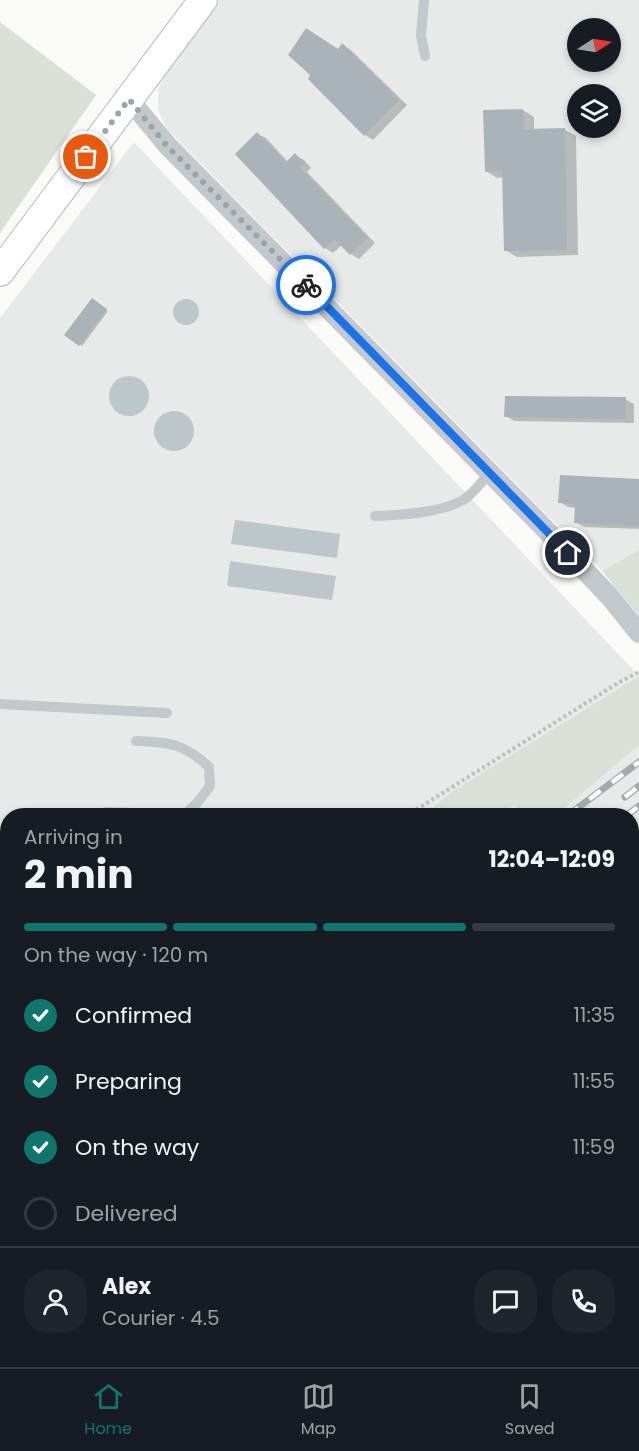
<!DOCTYPE html>
<meta charset="utf-8">
<style>
body{margin:0;font-family:Poppins,sans-serif;background:#20242c;color:#f1f3f6;height:100vh;display:flex;flex-direction:column;font-size:22px;white-space:nowrap}
*{box-sizing:border-box;margin:0}
p{font-size:20px;color:#9ea1a6}
.icon{flex:none;width:33px;height:33px;fill:none;stroke:currentColor;stroke-width:2;stroke-linecap:round;stroke-linejoin:round}
.map{position:relative;flex:1;overflow:hidden}
.drawer{position:absolute;left:0px;top:808px;width:639px;height:560px;display:flex;flex-direction:column;background:#171b24;border-radius:24px 24px 0 0;box-shadow:0 3px 9px #0003}
.drawer>*{flex:none}
.needle{width:39px;rotate:78deg}
.fabs{position:absolute;left:567px;top:18px;display:grid;gap:12px}
.fabs a{display:grid;place-items:center;width:54px;height:54px;border-radius:50%;background:#171b24;box-shadow:0 3px 9px #0003;font-size:30px}
.pin{position:absolute;display:grid;place-items:center;width:51px;height:51px;color:#fff;margin:-26px;border:3px solid #fff;border-radius:50%;box-shadow:0 2px 6px #0007}
.courier{position:absolute;display:grid;place-items:center;width:60px;height:60px;margin:-30px;border:4px solid #1a73e8;border-radius:50%;background:#fff;color:#222;box-shadow:0 2px 8px #0007}
.summary em{font-style:normal;font-weight:700}
.summary div{display:flex;flex-direction:column-reverse}
.summary{display:flex;align-items:center;justify-content:space-between;height:102px;padding:0 24px}
h1{font-size:39px;font-weight:700;line-height:45px}
.bar{display:grid;grid-template-columns:repeat(4,1fr);gap:9px 6px;align-content:center;height:72px;padding:0 24px}
.bar i{height:8px;border-radius:4px;background:#363941}
.bar .on{background:#0f766e}
.bar p{grid-column:span 4}
.line{display:flex;align-items:center;gap:15px;padding:0 24px;border-top:2px solid #363941}
.line div{flex:1}
.round{display:grid;place-items:center;flex:none;width:63px;height:63px;border-radius:24px;background:#20242c}
ol{padding:0 24px;list-style:none}
li{display:flex;align-items:center;gap:18px;height:66px}
li p{margin-inline-start:auto}
li .icon{padding:6px;border-radius:50%;background:#0f766e;color:#fff;stroke-width:4}
li:last-child{color:#9ea1a6}
li i{width:33px;height:33px;border:3px solid #363941;border-radius:50%}
.tabs{display:flex;justify-content:space-around;align-items:center;height:84px;border-top:2px solid #363941;background:#171b24;font-size:16px;color:#9ea1a6}
.tabs a{display:grid;justify-items:center;gap:3px}
.tabs .on{color:#0f766e}
.map>svg:first-child{display:block}
.built{fill:#e8e9e9;fill-rule:evenodd}
.green{fill:#dadfd7}
.water{fill:#bbc7cb}
.shadow{fill:#0003}
.building{fill:#aab3b9}
.lines{fill:none;stroke-linecap:round;stroke-linejoin:round}
.secondary-casing{stroke:#b3babf;stroke-width:30}
.path{stroke:#bbbfc2;stroke-width:4;stroke-dasharray:3 3;stroke-linecap:butt}
.lane{stroke:#c3c8cc;stroke-width:10}
.street{stroke:#c3c8cc;stroke-width:20}
.secondary{stroke:#fff;stroke-width:28}
.rail-casing{stroke:#a2aab0;stroke-width:7}
.rail{stroke:#fff;stroke-width:4.5;stroke-dasharray:14;stroke-linecap:butt}
.done{stroke:#99a4ac;stroke-width:6;stroke-dasharray:0 10.8}
.route{stroke:#1a73e8;stroke-width:8}
</style>
<div class="map">
<svg width="639" height="1367" viewBox="0 0 639 1367">
<rect width="100%" height="100%" fill="#fafaf8"/>
<g class="built">
<path d="M216 0H639V550L602 571 166 128 158 110V89L179 50ZM578 28H610V62H578ZM578 94H610V128H578Z"/>
<polygon points="134,142 639,676 451,792 423,816 388,814 385,816 8,816 8,1028 0,1031 0,318"/>
<polygon points="639,742 639,829 632,836 632,816 553,816"/>
<polygon points="515,805 524,816 495,816"/>
<polygon points="7,1241 8,1360 19,1361 12,1367 0,1367 0,1250"/>
</g>
<g class="green">
<polygon points="0,22 96,95 0,233"/>
<polygon points="639,550 639,616 602,571"/>
<polygon points="639,676 639,745 555,816 524,816 515,805 495,816 423,816 451,792"/>
<polygon points="639,829 639,921 632,927 632,836"/>
<polygon points="639,952 639,1285 632,1286 632,957"/>
<polygon points="7,1028 8,1241 0,1250 0,1031"/>
<polygon points="19,1360 123,1360 123,1361 117,1367 12,1367"/>
<polygon points="277,1361 408,1360 408,1361 407,1367 279,1367"/>
</g>
<g class="water">
<circle cx="186" cy="312" r="13"/>
<circle cx="129" cy="396" r="20"/>
<circle cx="174" cy="431" r="20"/>
<polygon points="235,520 340,534 337,558 231,544"/>
<polygon points="230,561 336,576 332,600 227,586"/>
</g>
<g class="shadow">
<polygon points="343,45 351,50 407,105 373,140 365,135"/>
<polygon points="523,110 534,117 534,130 565,130 576,136 578,255 517,257 505,250 504,177 497,178 486,171"/>
<polygon points="257,134 266,138 288,162 295,155 304,160 311,168 307,172 375,243 359,259 351,254 342,245 333,253 325,248"/>
<polygon points="95,301 108,311 82,346 66,334"/>
<polygon points="625,399 634,404 634,423 514,421 506,416"/>
<polygon points="639,481 639,529 584,527 575,522 576,508 568,507 560,502"/>
</g>
<g class="building">
<polygon points="306,28 338,49 342,43 399,100 364,136 308,79 310,75 288,55"/>
<polygon points="523,109 524,129 565,128 567,250 504,251 502,171 485,172 483,110"/>
<polygon points="257,132 286,162 295,153 304,163 299,167 368,238 350,255 334,239 324,249 235,154"/>
<polygon points="92,298 107,309 79,346 64,335"/>
<polygon points="505,396 626,397 625,419 504,417"/>
<polygon points="560,475 639,479 639,526 574,523 575,504 558,503"/>
</g>
<g class="lines">
<defs>
<polyline id="secondary" points="0,272 203,0"/>
</defs>
<use href="#secondary" class="secondary-casing"/>
<g class="path">
<polyline points="406,816 618,683 639,672"/>
<polyline points="0,1081 8,1077"/>
<polyline points="242,1360 244,1367"/>
<polyline points="638,1367 639,1366"/>
</g>
<g class="lane">
<polyline points="424,0 421,36 425,56"/>
<path d="M375 516C401 515 440 513 463 500 473 494 481 482 490 473"/>
<polyline points="0,704 167,713"/>
<path d="M136 741C169 742 185 744 209 767L210 786 197 803 183 816"/>
<polyline points="106,812 134,813 149,816"/>
<polyline points="0,881 8,881"/>
<polyline points="632,944 639,938"/>
<polyline points="141,1367 148,1360"/>
</g>
<g class="street">
<polyline points="129,99 167,145 554,538 610,597 639,633"/>
<polyline points="632,1343 639,1334"/>
<polyline points="612,1367 617,1360"/>
</g>
<use href="#secondary" class="secondary"/>
<defs>
<g id="rail">
<polyline points="625,797 639,786"/>
<polyline points="567,816 639,762"/>
<polyline points="626,816 639,806"/>
<polyline points="0,1359 8,1350"/>
</g>
</defs>
<use href="#rail" class="rail-casing"/>
<use href="#rail" class="rail"/>
</g>
<g class="lines">
<polyline class="done" points="86,157 129,99 167,146 306,285"/>
<polyline class="route" points="306,285 568,553"/>
</g>
</svg>
<div class="fabs">
<a><svg class="needle" viewBox="-14 -14 28 28"><path d="M0-13l5 13h-10z" fill="#e53935"/><path d="M0 13l5-13h-10z" fill="#9ea1a6"/></svg></a>
<a><svg class="icon" aria-label="layers" viewBox="0 0 24 24"><path d="M12 4l9 5-9 5-9-5zM3 14l9 5 9-5"/></svg></a>
</div>
<div class="pin" style="left:86px;top:157px;background:#ea580c"><svg class="icon" aria-label="bag" viewBox="0 0 24 24"><path d="M5 8h14l-1 12H6zM9 8a3 3 0 0 1 6 0"/></svg></div>
<div class="pin" style="left:568px;top:553px;background:#1f2937"><svg class="icon" aria-label="home" viewBox="0 0 24 24"><path d="M3 11l9-7 9 7M6 9v11h12V9"/></svg></div>
<div class="courier" style="left:306px;top:285px"><svg class="icon" aria-label="bike" viewBox="0 0 24 24"><circle cx="6" cy="16" r="4"/><circle cx="18" cy="16" r="4"/><path d="M6 16l4-8h5l3 8M10 8l3 8H6M13 5h3"/></svg></div>
<section class="drawer">
<div class="summary"><div><h1>2 min</h1><p>Arriving in</p></div><em>12:04–12:09</em></div>
<div class="bar"><i class="on"></i><i class="on"></i><i class="on"></i><i></i><p>On the way · 120 m</p></div>
<ol>
<li><svg class="icon" aria-label="check" viewBox="0 0 24 24"><path d="M5 12l5 5 9-10"/></svg>Confirmed<p>11:35</p></li>
<li><svg class="icon" aria-label="check" viewBox="0 0 24 24"><path d="M5 12l5 5 9-10"/></svg>Preparing<p>11:55</p></li>
<li><svg class="icon" aria-label="check" viewBox="0 0 24 24"><path d="M5 12l5 5 9-10"/></svg>On the way<p>11:59</p></li>
<li><i></i>Delivered</li>
</ol>
<div class="line" style="height:108px"><a class="round"><svg class="icon" aria-label="person" viewBox="0 0 24 24"><circle cx="12" cy="8" r="4"/><path d="M4 21q1-7 8-7t8 7"/></svg></a><div><b>Alex</b><p>Courier · 4.5</p></div><a class="round"><svg class="icon" aria-label="chat" viewBox="0 0 24 24"><path d="M4 5h16v11H9l-5 4z"/></svg></a><a class="round"><svg class="icon" aria-label="phone" viewBox="0 0 24 24"><path d="M5 4h4l2 5-3 2q2 4 5 5l2-3 5 2v4C11 20 4 13 5 4z"/></svg></a></div>
</section>
</div>
<nav class="tabs">
<a class="on"><svg class="icon" aria-label="home" viewBox="0 0 24 24"><path d="M3 11l9-7 9 7M6 9v11h12V9"/></svg>Home</a>
<a><svg class="icon" aria-label="map" viewBox="0 0 24 24"><path d="M3 6l6-2 6 2 6-2v14l-6 2-6-2-6 2zM9 4v14M15 6v14"/></svg>Map</a>
<a><svg class="icon" aria-label="saved" viewBox="0 0 24 24"><path d="M7 4h10v16l-5-4-5 4z"/></svg>Saved</a>
</nav>
